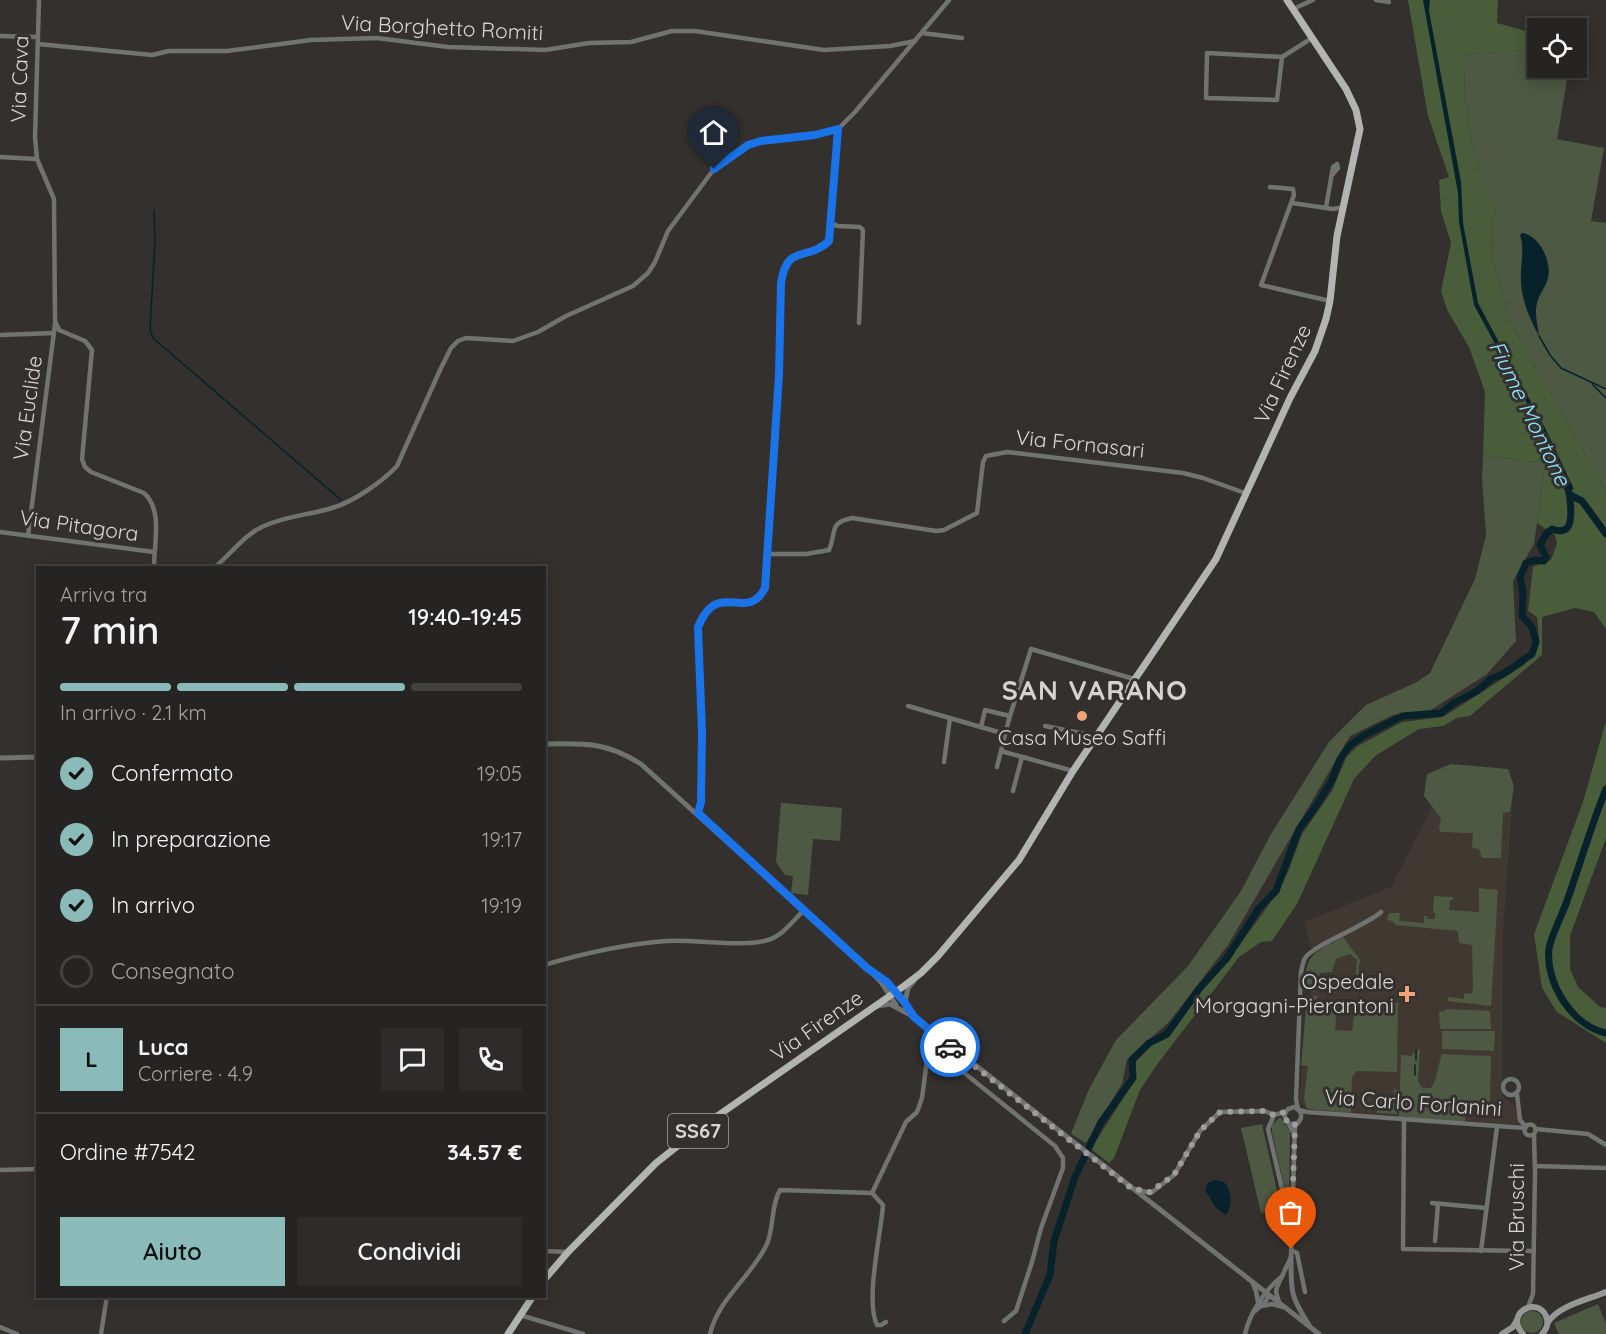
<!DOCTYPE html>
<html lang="it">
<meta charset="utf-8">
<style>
body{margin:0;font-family:Quicksand,sans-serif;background:#2e2c2a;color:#f1f3f6;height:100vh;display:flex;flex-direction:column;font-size:22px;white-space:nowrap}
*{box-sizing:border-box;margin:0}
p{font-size:20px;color:#a4a4a5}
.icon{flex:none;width:33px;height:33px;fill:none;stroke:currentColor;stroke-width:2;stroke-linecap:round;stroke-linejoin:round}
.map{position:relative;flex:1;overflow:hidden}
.drawer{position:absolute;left:36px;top:566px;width:510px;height:732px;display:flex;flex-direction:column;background:#262422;border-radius:0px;box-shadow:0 3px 15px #0003,0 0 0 2px #424140}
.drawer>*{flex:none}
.controls{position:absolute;left:1527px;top:18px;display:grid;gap:12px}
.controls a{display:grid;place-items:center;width:60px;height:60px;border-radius:0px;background:#262422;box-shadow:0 3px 15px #0003,0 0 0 2px #424140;font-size:30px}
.pin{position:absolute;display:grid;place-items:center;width:51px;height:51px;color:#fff;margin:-62px -26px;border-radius:50% 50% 50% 0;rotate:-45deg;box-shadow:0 0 6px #0007}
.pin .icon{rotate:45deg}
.courier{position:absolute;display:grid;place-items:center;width:60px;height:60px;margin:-30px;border:4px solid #1a73e8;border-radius:50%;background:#fff;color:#222;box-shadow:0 2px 8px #0007}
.head em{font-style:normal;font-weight:600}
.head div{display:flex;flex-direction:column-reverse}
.head{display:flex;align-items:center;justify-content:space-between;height:102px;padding:0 24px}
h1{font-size:39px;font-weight:600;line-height:45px}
.bar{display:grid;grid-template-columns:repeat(4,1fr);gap:9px 6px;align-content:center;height:72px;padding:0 24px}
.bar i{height:8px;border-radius:4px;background:#424140}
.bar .current{background:#8bbbb9}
.bar p{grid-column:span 4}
.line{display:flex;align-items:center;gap:15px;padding:0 24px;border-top:2px solid #424140}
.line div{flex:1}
.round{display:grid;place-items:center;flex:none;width:63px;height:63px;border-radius:0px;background:#2e2c2a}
ol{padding:0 24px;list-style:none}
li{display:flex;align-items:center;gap:18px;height:66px}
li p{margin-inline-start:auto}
li .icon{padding:6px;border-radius:50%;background:#8bbbb9;color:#111;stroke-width:4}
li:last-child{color:#a4a4a5}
li i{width:33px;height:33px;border:3px solid #424140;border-radius:50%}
.button{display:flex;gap:12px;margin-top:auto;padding:12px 24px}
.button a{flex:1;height:69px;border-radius:0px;background:#8bbbb9;color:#111;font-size:24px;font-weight:600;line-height:69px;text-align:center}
.button a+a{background:#2e2c2a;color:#f1f3f6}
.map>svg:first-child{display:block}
.built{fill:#403932}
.green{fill:#4d5943}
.forest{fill:#495d3a}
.water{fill:#07222a}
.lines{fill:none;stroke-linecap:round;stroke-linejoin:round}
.stream{stroke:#07222a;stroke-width:1.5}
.river{stroke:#07222a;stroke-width:7}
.minor{stroke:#717371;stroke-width:4.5}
.tertiary{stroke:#717371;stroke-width:5}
.secondary{stroke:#969895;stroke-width:6}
.primary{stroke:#b2b4b1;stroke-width:7}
.done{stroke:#9e9d9b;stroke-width:6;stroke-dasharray:0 10.8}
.route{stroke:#1a73e8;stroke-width:8}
.poi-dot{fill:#f0a279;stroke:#33302e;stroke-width:2}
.labels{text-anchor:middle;stroke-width:6;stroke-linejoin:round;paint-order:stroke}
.shield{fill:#33302e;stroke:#a6a5a3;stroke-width:1.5}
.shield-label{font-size:20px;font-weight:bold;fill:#d8d7d5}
.street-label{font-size:21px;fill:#d8d7d5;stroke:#33302e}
.poi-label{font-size:21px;fill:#d8d7d5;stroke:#33302e}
.water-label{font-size:22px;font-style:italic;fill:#90e3fe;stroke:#33302e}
.district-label{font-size:27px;font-weight:bold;letter-spacing:1.5px;fill:#d6d2cf;stroke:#33302e}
</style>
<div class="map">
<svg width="1606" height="1334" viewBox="0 0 1606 1334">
<rect width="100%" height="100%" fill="#33302e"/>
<polygon class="built" points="1513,792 1503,932 1502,1097 1513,1104 1524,1125 1307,1109 1299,1100 1314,958 1304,922 1391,887 1437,797"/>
<g class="green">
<polygon points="1537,49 1538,68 1569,68 1557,139 1604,148 1591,221 1606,223 1606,491 1517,334 1507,312 1493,260 1492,224 1495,209 1487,193 1474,153 1464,94 1465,68 1459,55"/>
<polygon points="1483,455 1531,462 1546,459 1534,544 1513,581 1516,641 1487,674 1431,710 1393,715 1350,736 1228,945 1169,1022 1127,1059 1122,1084 1086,1143 1071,1134 1089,1089 1116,1040 1188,966 1241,891 1271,834 1329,742 1366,705 1417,682 1430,673 1475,579 1486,535 1482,479"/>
<polygon points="1451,764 1508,769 1514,786 1510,812 1503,813 1501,858 1482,858 1479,849 1472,848 1473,833 1441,832 1439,828 1441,818 1424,796 1427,774"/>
<polygon points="781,803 842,808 840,841 813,839 808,895 791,893 793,876 785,875 776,862"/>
<polygon points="1479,888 1498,890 1491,1006 1447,1001 1448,997 1464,999 1464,993 1471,994 1473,989 1472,945 1459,943 1458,931 1396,925 1392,921 1387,920 1389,913 1400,913 1399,921 1424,923 1424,916 1427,916 1428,919 1435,919 1435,913 1433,912 1434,896 1453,897 1453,900 1450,900 1449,910 1479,912"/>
<path d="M1343 937 1361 961 1359 964 1358 985H1355L1357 960 1350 954 1336 959 1332 972 1320 973 1315 992 1306 991 1304 989C1306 952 1313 954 1343 937Z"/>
<polygon points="1307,996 1317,996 1316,1003 1337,1004 1335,1030 1352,1031 1355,1009 1362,1006 1360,1006 1362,1002 1398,1003 1397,1072 1357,1071 1352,1077 1351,1113 1307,1109 1304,1099 1308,1066 1301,1065"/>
<polygon points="1446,1009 1490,1011 1491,1029 1440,1029 1439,1012 1445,1011"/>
<polygon points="1442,1031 1495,1031 1494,1051 1442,1049"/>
<path d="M1420 1049 1418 1081 1422 1088H1431C1437 1081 1438 1064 1442 1054L1491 1056 1490 1103 1466 1105 1465 1122 1399 1117 1401 1055 1411 1056 1417 1050Z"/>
<polygon points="1394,1085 1395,1090 1398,1090 1397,1114 1377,1113 1378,1095 1394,1095"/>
<polygon points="1280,1117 1290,1131 1289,1210 1272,1132 1272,1125"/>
<polygon points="1262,1124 1281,1209 1261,1213 1241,1128"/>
<polygon points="1598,1304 1606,1324 1606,1334 1559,1334 1554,1323"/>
<circle cx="1532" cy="1322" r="11"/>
</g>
<g class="forest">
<polygon points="1408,0 1498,0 1497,23 1537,34 1537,49 1459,55 1465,68 1464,94 1474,153 1487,193 1495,209 1492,224 1493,260 1507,312 1517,334 1606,491 1606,629 1594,612 1575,608 1542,617 1542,655 1470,716 1457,718 1443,726 1419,729 1375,756 1354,779 1297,904 1272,941 1261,942 1239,957 1156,1066 1140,1090 1114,1158 1109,1163 1091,1149 1136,1078 1136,1061 1152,1045 1170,1035 1204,988 1227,962 1268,906 1288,872 1302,834 1332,791 1347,756 1358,746 1402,722 1443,717 1524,665 1539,639 1537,617 1528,611 1533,567 1551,560 1557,544 1555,535 1537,523 1546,459 1531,462 1483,455 1485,392 1469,347 1447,310 1441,291 1451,243 1441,211 1439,180 1449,177 1428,116"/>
<polygon points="1606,721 1606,838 1570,936 1570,969 1578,987 1600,1007 1606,1008 1606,1043 1557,1012 1542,988 1534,934 1583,802"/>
</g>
<g class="water">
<polygon points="1423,0 1430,0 1429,11 1461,182 1463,223 1478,303 1546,430 1574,489 1565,491 1543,440 1540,427 1474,305 1459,222 1458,193"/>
<path d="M1522 233C1539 235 1552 261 1548 278 1546 287 1539 294 1537 303 1534 314 1538 326 1539 336 1530 319 1522 302 1521 282 1520 267 1525 248 1520 235Z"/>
<path d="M1214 1180 1224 1182C1232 1190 1233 1206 1226 1215L1216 1208 1205 1190 1208 1183Z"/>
</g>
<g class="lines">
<g class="stream">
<polyline points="154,210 155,241 150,329 153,338 341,500"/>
<polyline points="1539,336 1550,355 1561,368 1606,389"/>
<polyline points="1592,384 1606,398"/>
<polyline points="1416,1060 1416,1050"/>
<polyline points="1415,1075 1415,1065"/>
</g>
<g class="river">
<polyline points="1570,495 1582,501 1606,534"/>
<path d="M1606 789C1591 826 1580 864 1567 901 1563 913 1550 938 1549 949 1545 982 1572 1026 1606 1033"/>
<path d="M1025 1334 1050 1275 1054 1241 1075 1177 1101 1122 1133 1078 1132 1060 1149 1043 1167 1034 1199 989 1227 958 1259 908 1276 891 1299 829 1316 806 1332 780 1340 759 1349 746 1363 736 1402 716 1441 713 1454 703 1477 691 1491 679 1503 674 1532 654 1536 642 1532 627 1522 616 1523 593 1520 577 1526 563 1535 560 1544 561 1546 557 1540 545 1546 534 1552 529C1557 531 1563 532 1567 528 1574 521 1570 491 1566 483"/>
</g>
<g class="minor">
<path d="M39 0 35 137 37 159 54 199 55 321 59 330 85 341 92 350 82 459 85 467 91 472 144 493C163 510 154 543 154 567"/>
<polyline points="1376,0 1389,2 1388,0"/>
<polyline points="1293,9 1313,0"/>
<polyline points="922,33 962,38"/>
<polyline points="0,36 38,37"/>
<polyline points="38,44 152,55 169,51 227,51 311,40 377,38 448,47 545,50 589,43 631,42 672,31 695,31 824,50 890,46 915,41"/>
<polygon points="1207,53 1282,57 1277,100 1206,98"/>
<polyline points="1282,57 1312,38"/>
<polyline points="0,157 37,159"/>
<polyline points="1270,187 1293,189 1294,195 1261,285 1330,301"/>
<polyline points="1292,203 1333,209 1344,207"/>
<polyline points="1326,207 1333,167 1337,164 1338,168 1333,174"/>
<polyline points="832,224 838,226 860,227 863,230 859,323"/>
<polyline points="0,335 54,333"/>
<polyline points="0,532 154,552"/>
<polyline points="28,536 55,324"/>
<path d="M769 554H806L829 550C837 532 828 523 852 518L936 531 944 530 977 513 983 462 986 456 1007 452 1183 473 1203 478 1245 493"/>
<path d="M215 567C231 554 245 534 264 526 286 516 309 515 332 508 353 502 382 482 397 466L440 370 451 348 458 341 466 338 513 341 538 332 566 316 633 286 648 273 655 262 668 231 714 169 748 145 761 141 815 135 838 129 855 112 949 0"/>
<polyline points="908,706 1005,734 1001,751"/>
<polyline points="1010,716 1031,649 1134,679"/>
<polyline points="1045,726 1085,734 1095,738"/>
<polyline points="981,727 985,710 1010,716 1005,734"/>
<polyline points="944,762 950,718"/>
<polyline points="997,767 1001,751 1073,771"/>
<polyline points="1013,791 1022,757"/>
<path d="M698 813 701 802 702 733 698 628C719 576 746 624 765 588L779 375 781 283C787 243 807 262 829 241L838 129"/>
<path d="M544 965C585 953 624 944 666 941 696 939 742 948 768 940 782 936 793 921 803 911"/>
<polyline points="928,1057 947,1059 1055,1146 1063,1158 1063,1168 1041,1228 1032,1262 1016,1311 1004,1321"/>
<circle cx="1511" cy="1087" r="8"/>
<polyline points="1517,1094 1520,1120 1526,1127"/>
<path d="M1298 1109 1296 1099 1301 972C1302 968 1303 962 1305 958 1313 945 1366 926 1381 912"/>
<polyline points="1299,1110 1307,1112 1525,1128"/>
<polyline points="1285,1112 1274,1115 1268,1129 1289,1219"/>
<polyline points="1404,1119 1403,1249 1534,1251"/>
<polyline points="1290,1124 1298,1123 1301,1118 1301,1113 1295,1107 1288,1109 1284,1115 1293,1132"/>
<circle cx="1530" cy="1130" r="5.5"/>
<polyline points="1536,1129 1588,1134 1606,1145"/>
<polyline points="1535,1166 1606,1168"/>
<polyline points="0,1170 38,1169"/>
<polyline points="1134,1189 1151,1193 1174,1175 1200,1131 1220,1112 1265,1111 1274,1115"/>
<path d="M872 1193 883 1205C881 1234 865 1300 877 1325H881L886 1322"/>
<polyline points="1432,1203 1486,1208"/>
<polyline points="1435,1241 1438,1204"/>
<polyline points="1291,1250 1297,1253 1305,1292"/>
<polyline points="544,1251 568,1252"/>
<polyline points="1481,1251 1497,1127"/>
<polyline points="1253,1284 1256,1291 1258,1302"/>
<polyline points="1279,1302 1276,1292 1277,1287 1291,1257 1295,1124"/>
<polyline points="1262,1306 1272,1304 1283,1307"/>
<polyline points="1528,1307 1533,1294 1535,1172 1534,1135"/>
<polyline points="1255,1311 1266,1301 1269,1295"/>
<polyline points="520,1315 583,1334"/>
<polyline points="0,1327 17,1334"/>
<polyline points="101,1334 107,1296"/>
<path d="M710 1334C718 1299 752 1276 767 1244 774 1227 771 1205 780 1190L872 1193 906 1122 917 1112 922 1098 930 1038 929 1030"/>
<path d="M1245 1334C1250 1313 1264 1291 1280 1278"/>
</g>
<g class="tertiary">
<path d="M544 744C585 743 606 742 641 764L867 968 881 982 896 1005"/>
<polyline points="0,758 38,757"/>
<path d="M878 976C893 986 901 999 911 1013"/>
<polyline points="905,1002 908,988 914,981"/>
<polyline points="877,1006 890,1004 914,1017 1319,1334"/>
<path d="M1291 1257C1291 1291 1290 1296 1309 1325"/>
</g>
<g class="secondary">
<path d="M1548 1322C1560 1305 1587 1300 1606 1292"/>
<polyline points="1502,1334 1513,1327 1517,1320"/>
<path d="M1523 1334C1504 1313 1537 1296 1546 1316 1549 1323 1547 1329 1542 1334"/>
</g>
<g class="primary">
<polyline points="544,1280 568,1252 656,1163 703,1126 904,986 921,973 938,956 1019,860 1073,771 1216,559 1290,398 1315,351 1326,319 1330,301 1337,236 1360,129 1356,110 1346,89 1287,0"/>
<polyline points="508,1334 533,1296"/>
</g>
</g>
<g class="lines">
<polyline class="done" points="950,1047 1131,1188 1148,1192 1150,1192 1174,1175 1200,1131 1220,1112 1265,1111 1274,1115 1285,1112 1286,1120 1290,1124 1295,1124 1291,1249"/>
<path class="route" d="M714 169 748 145 761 141 815 135 838 129 829 241C807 262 787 243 781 283L779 375 765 588C746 624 719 577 698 627L702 733 701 802 698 813 867 968 887 982 905 1003 914 1017 950 1047"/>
</g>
<g class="poi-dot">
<circle cx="1082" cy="716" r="6"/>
<path d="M1404 985h6v6h6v6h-6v6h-6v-6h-6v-6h6z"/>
</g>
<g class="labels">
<rect class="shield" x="668" y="1114" width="60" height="34" rx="4.5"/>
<g class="shield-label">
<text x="698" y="1138">SS67</text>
</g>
<g class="street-label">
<text transform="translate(442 28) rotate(3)" y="7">Via Borghetto Romiti</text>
<text transform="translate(20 79) rotate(-88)" y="7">Via Cava</text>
<text transform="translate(1283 374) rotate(-65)" y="7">Via Firenze</text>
<text transform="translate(28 408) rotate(-82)" y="7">Via Euclide</text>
<text transform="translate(1080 444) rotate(6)" y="7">Via Fornasari</text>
<text transform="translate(79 526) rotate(8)" y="7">Via Pitagora</text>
<text transform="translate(817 1026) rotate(-35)" y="7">Via Firenze</text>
<text transform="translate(1413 1103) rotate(4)" y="7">Via Carlo Forlanini</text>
<text transform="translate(1517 1217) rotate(-90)" y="7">Via Bruschi</text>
</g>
<g class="poi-label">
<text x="1082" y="745">Casa Museo Saffi</text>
<text x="1394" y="989" text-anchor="end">Ospedale<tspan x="1394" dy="24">Morgagni-Pierantoni</tspan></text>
</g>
<g class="water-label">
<text transform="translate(1530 413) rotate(64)" y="8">Fiume Montone</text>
</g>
<g class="district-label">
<text x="1095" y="700">SAN VARANO</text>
</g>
</g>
</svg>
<div class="controls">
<a><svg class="icon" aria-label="locate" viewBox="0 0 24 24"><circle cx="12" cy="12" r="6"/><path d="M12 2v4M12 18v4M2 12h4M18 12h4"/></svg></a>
</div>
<div class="pin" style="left:1291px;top:1249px;background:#ea580c"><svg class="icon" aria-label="bag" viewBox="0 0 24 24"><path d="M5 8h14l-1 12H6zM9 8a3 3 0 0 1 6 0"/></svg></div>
<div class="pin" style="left:714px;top:169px;background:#1f2937"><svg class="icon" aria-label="home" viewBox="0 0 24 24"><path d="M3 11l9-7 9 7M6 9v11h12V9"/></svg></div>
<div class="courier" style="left:950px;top:1047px"><svg class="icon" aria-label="car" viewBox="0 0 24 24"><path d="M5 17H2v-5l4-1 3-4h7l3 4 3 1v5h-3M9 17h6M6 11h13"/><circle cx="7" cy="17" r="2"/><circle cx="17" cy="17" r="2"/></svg></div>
<section class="drawer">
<div class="head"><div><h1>7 min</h1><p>Arriva tra</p></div><em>19:40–19:45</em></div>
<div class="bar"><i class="current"></i><i class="current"></i><i class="current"></i><i></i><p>In arrivo · 2.1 km</p></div>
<ol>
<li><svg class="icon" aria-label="check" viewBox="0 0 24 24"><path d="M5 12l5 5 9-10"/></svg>Confermato<p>19:05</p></li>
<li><svg class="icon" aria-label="check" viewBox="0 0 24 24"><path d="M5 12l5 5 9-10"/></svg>In preparazione<p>19:17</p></li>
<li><svg class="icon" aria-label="check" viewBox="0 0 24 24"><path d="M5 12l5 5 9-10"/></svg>In arrivo<p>19:19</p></li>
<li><i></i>Consegnato</li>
</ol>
<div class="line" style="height:108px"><b class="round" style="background:#8bbbb9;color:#111">L</b><div><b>Luca</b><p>Corriere · 4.9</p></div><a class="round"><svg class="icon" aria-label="chat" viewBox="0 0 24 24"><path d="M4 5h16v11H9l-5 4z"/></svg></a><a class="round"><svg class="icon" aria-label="phone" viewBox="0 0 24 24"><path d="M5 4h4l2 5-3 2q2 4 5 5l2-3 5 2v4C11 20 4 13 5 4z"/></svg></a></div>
<div class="line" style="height:78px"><div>Ordine #7542</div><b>34.57 €</b></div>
<div class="button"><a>Aiuto</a><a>Condividi</a></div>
</section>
</div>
